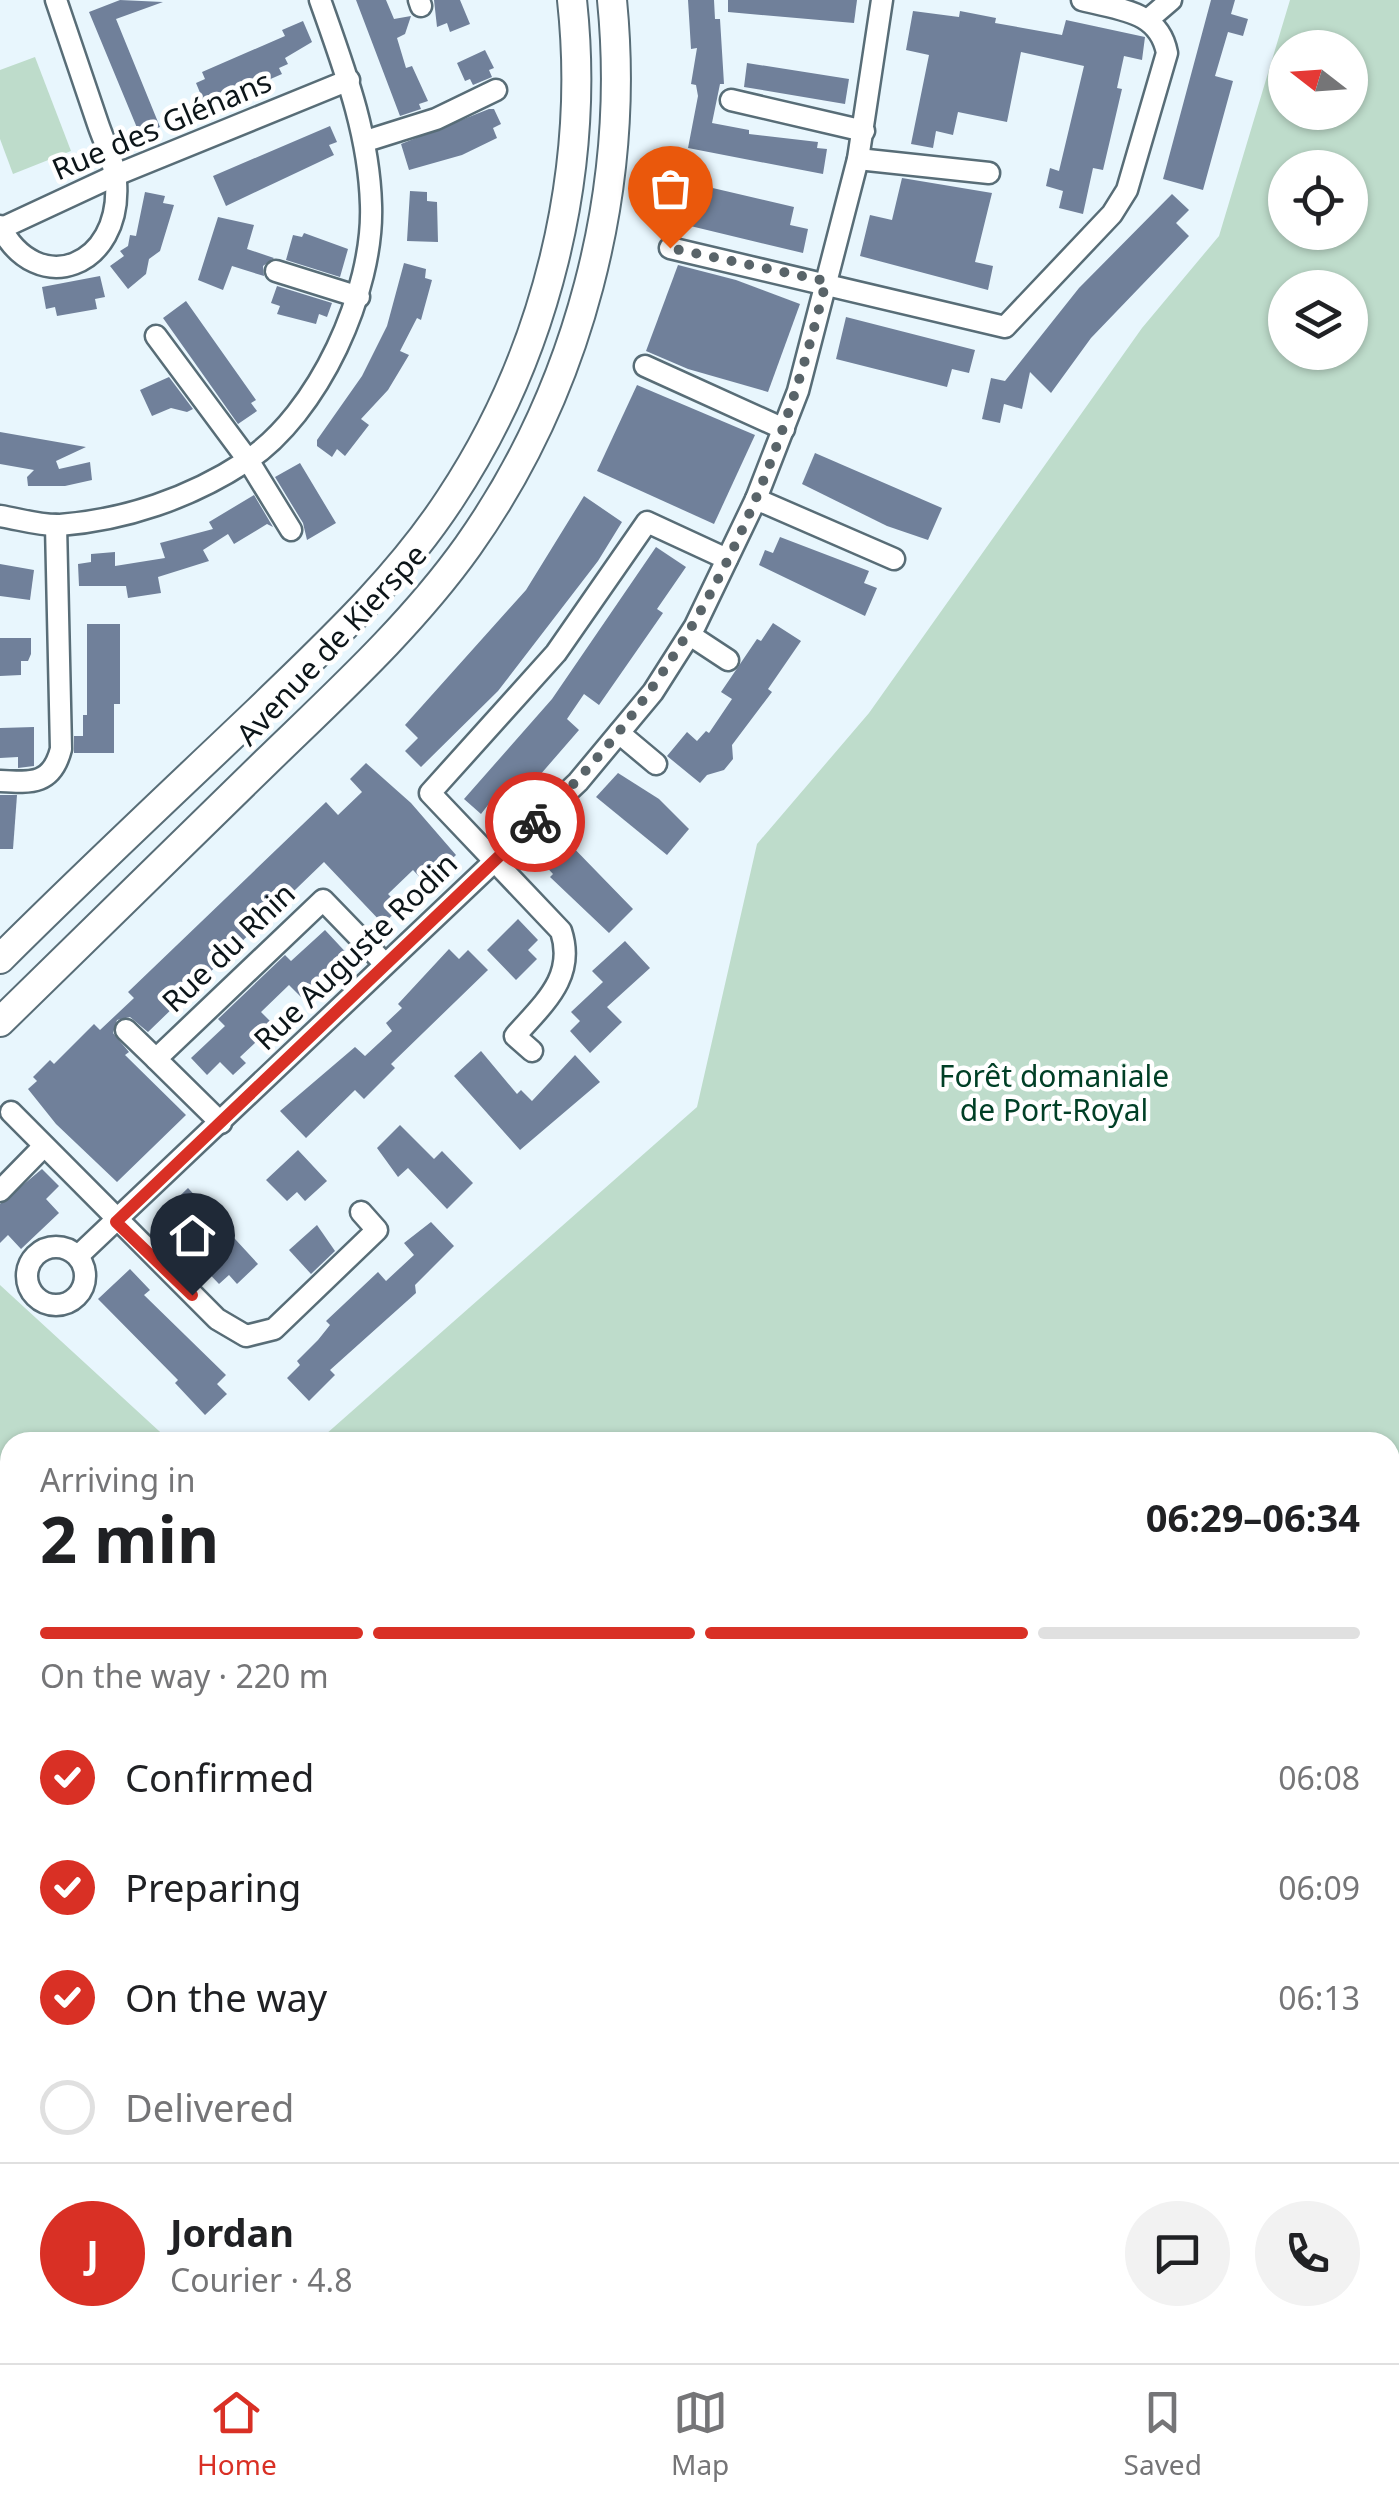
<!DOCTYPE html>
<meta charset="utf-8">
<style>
body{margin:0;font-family:"Noto Sans",sans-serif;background:#f2f2f2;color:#202124;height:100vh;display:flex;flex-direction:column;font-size:38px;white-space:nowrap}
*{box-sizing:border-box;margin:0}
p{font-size:32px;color:#757577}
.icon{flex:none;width:55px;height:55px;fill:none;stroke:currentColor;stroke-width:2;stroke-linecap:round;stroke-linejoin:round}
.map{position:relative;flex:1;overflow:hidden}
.side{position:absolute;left:0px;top:1432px;width:1400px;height:932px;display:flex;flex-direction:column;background:#fff;border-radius:30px 30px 0 0;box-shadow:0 2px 8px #0004}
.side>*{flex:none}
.needle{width:65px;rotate:287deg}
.controls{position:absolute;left:1268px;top:30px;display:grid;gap:20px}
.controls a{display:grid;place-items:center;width:100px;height:100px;border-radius:50%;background:#fff;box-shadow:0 2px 8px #0004;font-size:50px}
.pin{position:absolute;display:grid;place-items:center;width:85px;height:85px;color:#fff;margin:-102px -42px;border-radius:50% 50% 50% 0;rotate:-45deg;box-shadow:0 0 10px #0007}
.pin .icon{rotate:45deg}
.courier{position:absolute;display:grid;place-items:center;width:100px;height:100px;margin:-50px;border:8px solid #d93025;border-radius:50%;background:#fff;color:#222;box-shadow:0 2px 12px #0007}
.overview em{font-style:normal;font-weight:700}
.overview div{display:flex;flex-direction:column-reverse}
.overview{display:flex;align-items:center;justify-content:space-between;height:170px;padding:0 40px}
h1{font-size:65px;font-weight:700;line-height:75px}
.bar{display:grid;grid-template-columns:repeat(4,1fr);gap:15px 10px;align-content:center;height:120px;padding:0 40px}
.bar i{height:12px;border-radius:8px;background:#e0e0e0}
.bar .on{background:#d93025}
.bar p{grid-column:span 4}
.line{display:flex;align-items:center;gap:25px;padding:0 40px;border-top:2px solid #e0e0e0}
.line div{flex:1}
.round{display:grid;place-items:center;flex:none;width:105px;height:105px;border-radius:52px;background:#f2f2f2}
ol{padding:0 40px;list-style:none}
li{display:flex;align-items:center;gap:30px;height:110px}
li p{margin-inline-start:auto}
li .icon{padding:10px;border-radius:50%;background:#d93025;color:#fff;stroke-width:4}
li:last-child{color:#757577}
li i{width:55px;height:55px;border:5px solid #e0e0e0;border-radius:50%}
.menu{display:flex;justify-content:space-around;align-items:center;height:140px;border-top:2px solid #e0e0e0;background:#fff;font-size:28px;color:#757577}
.menu a{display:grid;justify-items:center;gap:5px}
.menu .on{color:#d93025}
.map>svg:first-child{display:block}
.green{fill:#bedccb;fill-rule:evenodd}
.water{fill:#bdb7d6}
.building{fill:#70809a}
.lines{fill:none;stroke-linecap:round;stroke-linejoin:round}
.minor-casing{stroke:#586d77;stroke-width:25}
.secondary-casing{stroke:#586d77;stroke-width:32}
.minor{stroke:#fff;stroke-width:20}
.secondary{stroke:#fff;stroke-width:28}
.done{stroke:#596469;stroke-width:10;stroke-dasharray:0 18}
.route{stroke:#d93025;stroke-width:12}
.labels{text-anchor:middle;stroke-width:9;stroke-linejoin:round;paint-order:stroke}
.street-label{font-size:30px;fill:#0c1519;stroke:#fff}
.park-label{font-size:30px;fill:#003f26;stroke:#fff}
</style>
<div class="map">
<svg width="1399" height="2363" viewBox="0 0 1399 2363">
<rect width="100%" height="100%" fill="#e8f6fd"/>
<g class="green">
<path d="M1290 0H1399V1540L1390 1552V1442H317L697 1107 757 844 869 713 1142 328 1219 236ZM1285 48H1350V112H1285ZM1285 168H1350V232H1285ZM1285 288H1350V352H1285Z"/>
<polygon points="35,57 71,151 13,174 0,139 0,70"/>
<polygon points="0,1285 171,1442 10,1442 10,2355 1390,2355 1390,1755 1399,1763 1399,2363 0,2363"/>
</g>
<polygon class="water" points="1399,1540 1399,1763 1390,1755 1390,1552"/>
<g class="building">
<polygon points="120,0 163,2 116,19 160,127 140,135 89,12"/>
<polygon points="356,0 386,0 394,19 411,16 405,34 397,38 406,68 412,66 428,101 419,104 421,109 400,116"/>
<polygon points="434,0 460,0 470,24 450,32 447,23 437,27"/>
<polygon points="688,0 714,0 715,19 720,19 724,84 720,84 712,123 749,130 749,134 818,142 817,148 827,149 823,174 688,148 698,96 696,85 691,84 697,48 691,49"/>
<polygon points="728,0 857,0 854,23 728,12"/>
<polygon points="1211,0 1235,0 1231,14 1248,19 1243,36 1228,32 1215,76 1233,81 1203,190 1163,179"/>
<polygon points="913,11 959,17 960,11 996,18 995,23 1062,35 1066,20 1145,37 1142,60 1124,56 1117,88 1122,89 1103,170 1093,168 1083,214 1059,208 1063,191 1046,186 1050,168 1059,171 1084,66 1021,52 1007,122 958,112 953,135 936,131 933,148 911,144 929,55 906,50"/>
<polygon points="303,21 312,42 285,58 288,64 279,68 282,74 206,107 196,83 205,79 202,72 285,36 282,30"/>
<polygon points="485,50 494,68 489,70 492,77 473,85 470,79 465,81 457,63"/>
<polygon points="747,63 849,79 845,104 744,87"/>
<polygon points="489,109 494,109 501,124 493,128 497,138 462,155 409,170 401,144"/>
<polygon points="330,126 337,142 329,145 334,155 226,206 213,176"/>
<polygon points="902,178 992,193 975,262 993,266 988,290 860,256 870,215 892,220"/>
<polygon points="687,182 794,207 790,225 808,229 803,253 678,223"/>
<polygon points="410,191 427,192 427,201 437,202 438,242 407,241"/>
<polygon points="145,192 165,196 163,203 174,205 160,251 149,259 146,274 128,289 110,266 124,256 120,251 128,246 130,235 136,236"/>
<polygon points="1172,194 1189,210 1176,223 1189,236 1091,338 1051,393 1030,372 1022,409 1004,404 1000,423 982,419 991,378 1005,381 1079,288"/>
<polygon points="218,217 254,225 247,249 274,258 263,266 264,276 232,266 223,290 198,280"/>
<polygon points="304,233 348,249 340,277 286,260 293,235 302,237"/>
<polygon points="404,263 426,269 425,278 432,280 421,320 417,318 400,351 409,355 388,390 361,419 369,425 345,456 337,449 332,457 317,446 317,440 362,376 387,326"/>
<polygon points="678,265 736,280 800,304 768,392 688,369 646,351"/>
<polygon points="100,276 105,297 95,299 97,309 57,316 55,307 46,309 42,287"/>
<polygon points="277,286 332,303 327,317 319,314 316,324 277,314 280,306 271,303"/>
<polygon points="186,301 256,400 251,403 257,411 238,424 163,318"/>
<polygon points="846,317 975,350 969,373 952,369 947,387 836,359"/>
<polygon points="169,377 193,409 187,412 171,408 152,416 140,390"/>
<polygon points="637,385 755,435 714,524 597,471"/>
<polygon points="0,432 86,447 56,461 59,469 90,462 92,480 65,486 28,486 27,477 34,470 0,464"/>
<polygon points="815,453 942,508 928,540 887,526 802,484"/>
<polygon points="300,463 336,523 307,540 303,523 275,477"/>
<polygon points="254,495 273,527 267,524 234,544 228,534 203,550 209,561 158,577 161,593 128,598 126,586 79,586 78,564 91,562 91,554 115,552 115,566 165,558 160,543 213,529 209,522"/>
<polygon points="584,496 622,522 598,561 498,691 421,767 405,751 418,738 405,725 526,590"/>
<polygon points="780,537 869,571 864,583 877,588 865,616 759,565 765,550 773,553"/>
<polygon points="656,547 686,567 657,609 663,613 599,705 584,694 567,719 579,730 507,813 492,800 481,814 464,799 552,699"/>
<polygon points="0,564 34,570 30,600 0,596"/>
<polygon points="773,623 801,641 768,689 772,692 732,745 733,759 724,770 707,775 700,783 667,756 687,732 697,741 706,731 709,733 732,699 721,692 757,639 761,641"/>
<polygon points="87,624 120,624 120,704 114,704 114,753 74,753 74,736 83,736 83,715 87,715"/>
<polygon points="0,638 31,638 31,654 28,661 21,661 21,675 0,676"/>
<polygon points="34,727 34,766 18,768 18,757 0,758 0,728"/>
<polygon points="366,763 411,803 456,855 426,884 413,870 388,894 401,907 383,924 324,862 148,1032 130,1017 117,1020 113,1033 129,1052 125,1055 186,1115 117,1182 56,1124 28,1089 37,1081 33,1077 50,1060 54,1064 94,1024 100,1030 134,998 128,992 326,802 338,815 362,792 350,779"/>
<polygon points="618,773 659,799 689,829 667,855 596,797"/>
<polygon points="0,795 17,795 13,849 0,849"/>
<polygon points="563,837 633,909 609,933 550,877 553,874 540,860"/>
<polygon points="518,919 538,940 528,950 537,959 516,980 487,950"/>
<polygon points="325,930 353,960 340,972 335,966 302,998 289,985 261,1012 274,1025 240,1057 246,1063 233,1075 220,1062 207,1075 191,1058 225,1026 218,1019 285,955 291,961"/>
<polygon points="625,941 650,968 607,1007 622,1022 590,1053 570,1031 580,1021 571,1012 603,982 592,971"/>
<polygon points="449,949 459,959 468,950 488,970 391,1064 395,1068 364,1099 355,1090 306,1138 280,1111 355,1047 365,1056 392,1031 386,1023 402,1008 398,1004"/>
<polygon points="481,1051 517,1094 521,1090 532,1101 575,1055 600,1082 520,1150 454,1076"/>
<polygon points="400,1125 434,1159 442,1151 473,1183 447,1209 408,1168 398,1177 377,1148"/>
<polygon points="298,1150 327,1181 305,1201 297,1192 287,1201 266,1180"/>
<polygon points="42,1169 59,1186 46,1199 59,1213 21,1249 8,1235 0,1243 0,1204"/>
<polygon points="188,1188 258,1264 237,1284 229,1275 219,1284 198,1262 204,1257 163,1212"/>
<polygon points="431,1222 454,1246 415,1285 416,1293 330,1370 335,1375 309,1401 287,1378 300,1365 297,1361 318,1340 330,1325 326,1321 378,1272 386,1281 414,1255 404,1243"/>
<polygon points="317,1225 335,1251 311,1274 289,1250"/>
<polygon points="130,1269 150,1290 144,1295 226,1375 217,1384 227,1394 205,1415 175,1383 178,1380 98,1299"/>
</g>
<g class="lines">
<defs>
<g id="minor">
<polyline points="419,0 421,6"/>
<polyline points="1150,18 1171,0"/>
<polyline points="731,100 864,131"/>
<polyline points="366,141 436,119 496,90"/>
<polyline points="858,159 989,173"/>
<path d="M0 226C37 299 122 268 116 182 115 163 104 142 98 124 84 82 70 41 56 0"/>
<polyline points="0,229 116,175 349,80"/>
<path d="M670 248 1005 327 1112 214 1127 190 1167 53C1159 10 1119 10 1082 0"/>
<polyline points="276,271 359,297"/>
<polyline points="156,336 248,460 291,530"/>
<polyline points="645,366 784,429"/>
<polyline points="756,499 894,559"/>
<path d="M0 516C19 519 41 526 60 525 125 520 190 498 245 462 319 414 374 291 371 205 369 133 344 68 320 0"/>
<polyline points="690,635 728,660"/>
<polyline points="619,733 656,764"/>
<path d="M0 781C33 783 52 784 61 749L56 525"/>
<polyline points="126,1030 156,1059"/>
<path d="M532 1051 515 1036C544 1003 576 977 561 931L430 793 556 653 647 522 727 559"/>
<polyline points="11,1112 217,1319 246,1336 274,1329 377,1230 361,1212"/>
<polyline points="221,1123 156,1059 323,900 385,964"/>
<polyline points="0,1191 44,1146"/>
<circle cx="56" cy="1276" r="29"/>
<polyline points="78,1256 578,782 653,692 695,626 756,499 798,391 858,159 882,0"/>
</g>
<g id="secondary">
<path d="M0 959C84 875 171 794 257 712 326 645 397 580 450 499 546 354 591 172 572 0"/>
<path d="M0 1022C89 935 177 849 266 762 336 694 411 626 468 546 579 389 631 190 612 0"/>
</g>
</defs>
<use href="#minor" class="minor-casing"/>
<use href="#secondary" class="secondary-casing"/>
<use href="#minor" class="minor"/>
<use href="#secondary" class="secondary"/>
</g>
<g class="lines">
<path class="done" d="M535 822C691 677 777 486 826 281L670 248"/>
<polyline class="route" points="192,1295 116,1222 535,822"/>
</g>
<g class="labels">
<g class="street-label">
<text transform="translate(162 126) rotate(-23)" y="10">Rue des Glénans</text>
<text transform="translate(332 645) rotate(-47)" y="10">Avenue de Kierspe</text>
<text transform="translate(229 948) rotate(-44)" y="10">Rue du Rhin</text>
<text transform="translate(356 952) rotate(-44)" y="10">Rue Auguste Rodin</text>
</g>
<g class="park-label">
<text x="1054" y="1087">Forêt domaniale<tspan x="1054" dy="34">de Port-Royal</tspan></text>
</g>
</g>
</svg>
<div class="controls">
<a><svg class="needle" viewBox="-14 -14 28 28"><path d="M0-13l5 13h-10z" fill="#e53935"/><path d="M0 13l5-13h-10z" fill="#757577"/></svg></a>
<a><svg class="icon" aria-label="locate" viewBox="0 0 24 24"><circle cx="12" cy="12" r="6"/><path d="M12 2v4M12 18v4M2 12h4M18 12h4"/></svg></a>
<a><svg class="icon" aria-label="layers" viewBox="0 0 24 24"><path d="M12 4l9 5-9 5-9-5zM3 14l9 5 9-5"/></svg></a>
</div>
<div class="pin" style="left:670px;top:248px;background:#ea580c"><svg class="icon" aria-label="bag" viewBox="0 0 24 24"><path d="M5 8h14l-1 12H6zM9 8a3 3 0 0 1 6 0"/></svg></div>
<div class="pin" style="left:192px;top:1295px;background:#1f2937"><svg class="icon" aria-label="home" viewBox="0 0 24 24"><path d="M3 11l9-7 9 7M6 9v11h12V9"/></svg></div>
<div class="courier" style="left:535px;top:822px"><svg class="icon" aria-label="bike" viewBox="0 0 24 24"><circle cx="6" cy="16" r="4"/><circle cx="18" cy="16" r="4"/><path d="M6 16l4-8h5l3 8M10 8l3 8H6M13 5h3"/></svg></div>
<section class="side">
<div class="overview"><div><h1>2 min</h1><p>Arriving in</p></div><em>06:29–06:34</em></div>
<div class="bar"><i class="on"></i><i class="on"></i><i class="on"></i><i></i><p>On the way · 220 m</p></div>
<ol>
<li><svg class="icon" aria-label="check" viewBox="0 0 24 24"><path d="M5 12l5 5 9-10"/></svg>Confirmed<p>06:08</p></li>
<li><svg class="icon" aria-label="check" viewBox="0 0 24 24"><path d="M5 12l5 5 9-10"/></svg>Preparing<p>06:09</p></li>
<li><svg class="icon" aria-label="check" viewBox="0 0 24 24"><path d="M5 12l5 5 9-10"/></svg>On the way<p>06:13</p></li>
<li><i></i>Delivered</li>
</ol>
<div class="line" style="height:180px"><b class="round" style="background:#d93025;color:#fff">J</b><div><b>Jordan</b><p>Courier · 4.8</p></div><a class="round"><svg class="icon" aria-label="chat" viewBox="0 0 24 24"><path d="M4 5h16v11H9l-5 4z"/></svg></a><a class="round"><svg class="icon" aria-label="phone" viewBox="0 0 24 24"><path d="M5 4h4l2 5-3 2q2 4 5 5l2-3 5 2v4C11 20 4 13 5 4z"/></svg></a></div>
</section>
</div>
<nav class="menu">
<a class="on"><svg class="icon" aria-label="home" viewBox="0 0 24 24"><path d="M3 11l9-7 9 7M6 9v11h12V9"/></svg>Home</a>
<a><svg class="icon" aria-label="map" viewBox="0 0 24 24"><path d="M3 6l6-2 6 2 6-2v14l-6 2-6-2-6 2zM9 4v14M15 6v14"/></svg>Map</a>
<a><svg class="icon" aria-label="saved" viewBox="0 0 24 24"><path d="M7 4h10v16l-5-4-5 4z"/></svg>Saved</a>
</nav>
